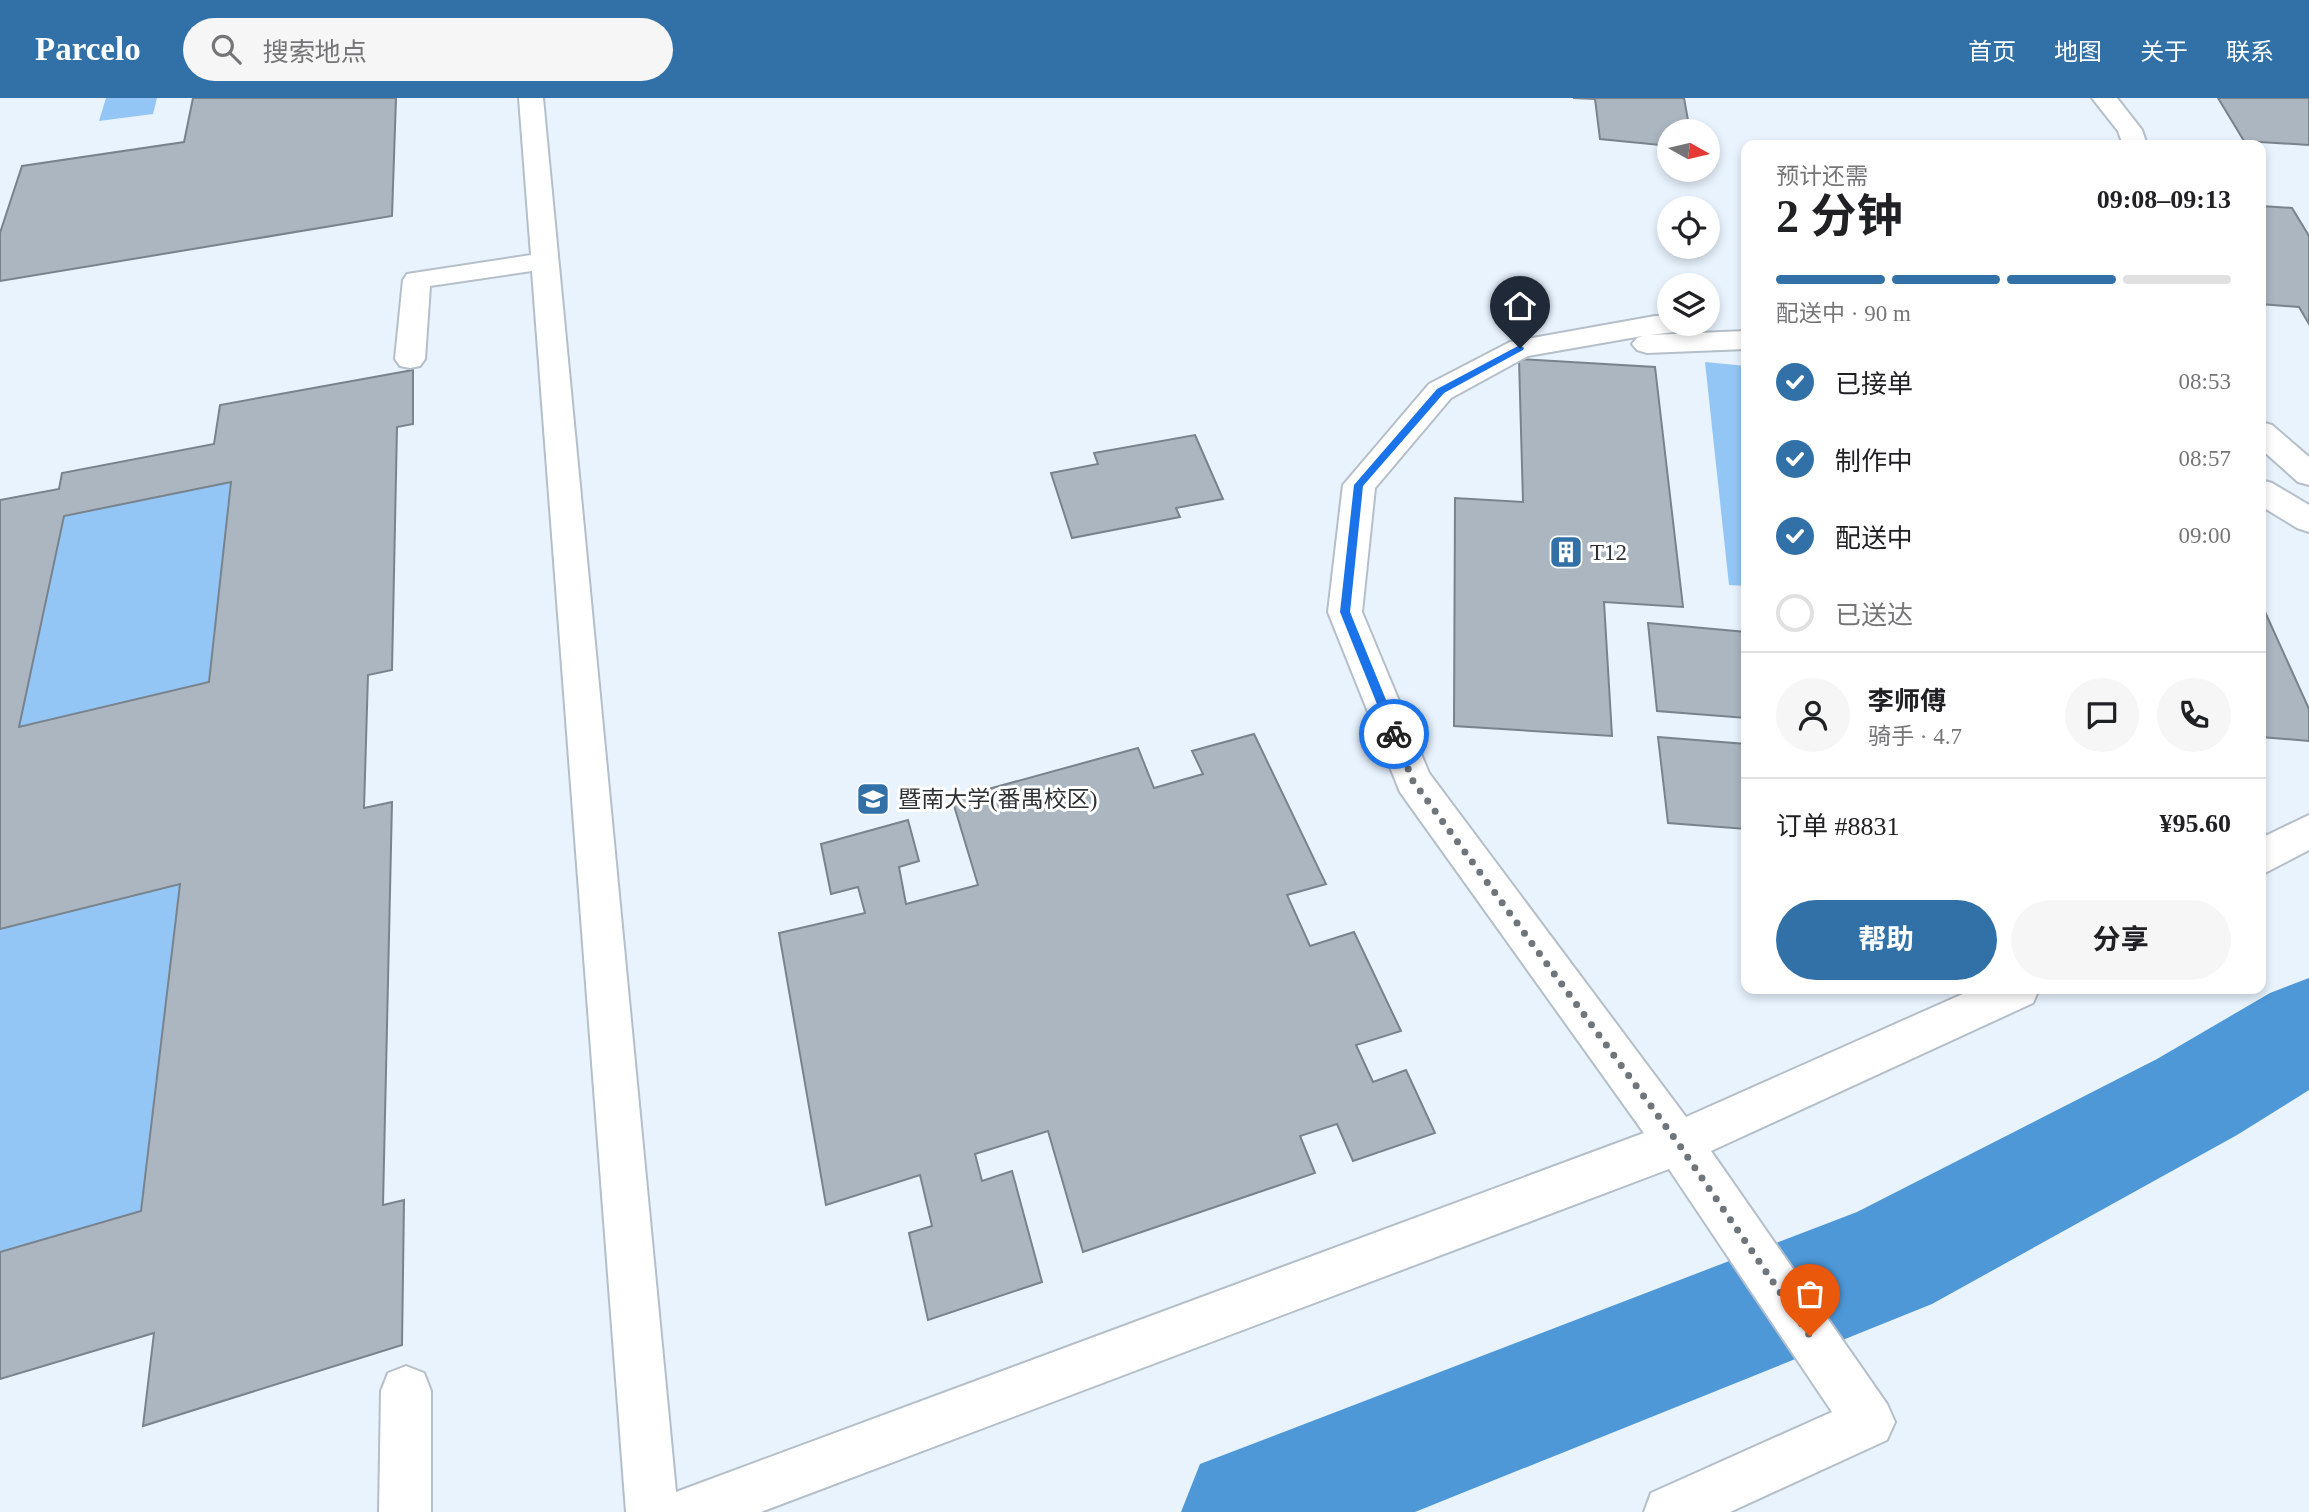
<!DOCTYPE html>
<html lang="zh">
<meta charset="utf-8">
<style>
body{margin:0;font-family:"Times New Roman","Noto Sans SC",serif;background:#f6f6f6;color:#202124;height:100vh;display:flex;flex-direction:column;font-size:26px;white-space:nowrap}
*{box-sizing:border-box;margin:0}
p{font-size:23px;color:#757577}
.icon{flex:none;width:38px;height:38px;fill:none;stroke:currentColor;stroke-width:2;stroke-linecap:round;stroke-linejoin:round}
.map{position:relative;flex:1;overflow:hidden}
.side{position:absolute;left:1741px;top:42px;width:525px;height:854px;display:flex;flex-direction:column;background:#fff;border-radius:14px;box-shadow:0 4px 10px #0003}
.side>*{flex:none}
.needle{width:46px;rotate:98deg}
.fabs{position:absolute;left:1657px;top:21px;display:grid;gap:14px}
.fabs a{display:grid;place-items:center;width:63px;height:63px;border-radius:50%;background:#fff;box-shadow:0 4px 10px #0003;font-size:35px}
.pin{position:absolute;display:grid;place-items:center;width:60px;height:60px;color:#fff;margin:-72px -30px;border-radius:50% 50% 50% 0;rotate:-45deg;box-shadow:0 0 7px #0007}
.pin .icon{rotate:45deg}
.courier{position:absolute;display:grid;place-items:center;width:70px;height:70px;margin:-35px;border:5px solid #1a73e8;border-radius:50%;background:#fff;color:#222;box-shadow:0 2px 9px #0007}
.summary em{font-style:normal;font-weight:700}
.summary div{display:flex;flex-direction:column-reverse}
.summary{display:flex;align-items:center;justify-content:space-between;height:119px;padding:0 35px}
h1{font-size:46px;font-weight:700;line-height:52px}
.bar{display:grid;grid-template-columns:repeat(4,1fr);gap:10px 7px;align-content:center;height:84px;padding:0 35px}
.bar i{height:9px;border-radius:5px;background:#e0e0e0}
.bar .selected{background:#3171a8}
.bar p{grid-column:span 4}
.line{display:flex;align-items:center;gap:18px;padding:0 35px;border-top:2px solid #e0e0e0}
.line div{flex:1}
.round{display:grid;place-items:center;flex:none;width:74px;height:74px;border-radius:37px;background:#f6f6f6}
ol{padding:0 35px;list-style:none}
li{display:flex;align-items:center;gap:21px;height:77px}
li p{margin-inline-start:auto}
li .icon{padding:7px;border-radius:50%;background:#3171a8;color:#fff;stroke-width:4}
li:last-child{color:#757577}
li i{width:38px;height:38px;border:4px solid #e0e0e0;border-radius:50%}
.primary-button{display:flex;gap:14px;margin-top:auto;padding:14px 35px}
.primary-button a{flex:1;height:80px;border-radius:42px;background:#3171a8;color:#fff;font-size:28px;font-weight:700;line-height:80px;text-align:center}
.primary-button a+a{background:#f6f6f6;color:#202124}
header{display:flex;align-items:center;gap:42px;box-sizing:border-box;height:98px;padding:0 35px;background:#3171a8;color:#fff}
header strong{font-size:33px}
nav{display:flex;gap:38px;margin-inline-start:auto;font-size:24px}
.search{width:490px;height:63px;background:#f6f6f6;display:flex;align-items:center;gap:18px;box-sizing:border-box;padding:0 24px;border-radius:38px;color:#757577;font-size:26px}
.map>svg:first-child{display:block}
.green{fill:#94c6f5}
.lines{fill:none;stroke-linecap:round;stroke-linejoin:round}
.river{fill:#4e98d8;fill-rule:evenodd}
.building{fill:#abb6c1;stroke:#79838d;stroke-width:2;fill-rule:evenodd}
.minor-casing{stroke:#b4bfc9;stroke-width:4}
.minor{fill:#fff;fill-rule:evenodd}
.route{fill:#1a73e8}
.done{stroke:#6e757b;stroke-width:7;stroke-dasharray:0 12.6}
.labels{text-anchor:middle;stroke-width:6;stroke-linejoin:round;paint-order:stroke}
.poi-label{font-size:23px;fill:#2d3135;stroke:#fff;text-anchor:start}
</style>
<header>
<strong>Parcelo</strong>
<div class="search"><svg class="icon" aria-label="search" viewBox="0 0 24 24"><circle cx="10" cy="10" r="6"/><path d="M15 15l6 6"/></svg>搜索地点</div>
<nav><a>首页</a><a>地图</a><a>关于</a><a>联系</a></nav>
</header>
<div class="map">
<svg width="2309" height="1414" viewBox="0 0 2309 1414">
<rect width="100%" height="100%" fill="#e8f3fe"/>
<g class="green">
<polygon points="106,0 157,0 153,16 99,23"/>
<polygon points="1705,264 1746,268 1746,488 1729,487"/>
<polygon points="231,384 209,584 19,629 64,418"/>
<polygon points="180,786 141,1113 0,1154 0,831"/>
</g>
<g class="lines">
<polygon class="river" points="2309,880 2309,992 2237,1037 1932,1206 1415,1414 1181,1414 1200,1366 1857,1114 2157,961 2270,895"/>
</g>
<g class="building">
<polygon points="193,0 396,0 392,118 0,183 0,135 22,68 184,44"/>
<polygon points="1573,0 1684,0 1690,33 1670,33 1670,48 1600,41 1595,1"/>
<polygon points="2218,0 2309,0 2309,47 2244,43"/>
<polygon points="2261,108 2292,110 2309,138 2309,226 2299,209 2261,206"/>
<polygon points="1519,261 1655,269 1683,509 1604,504 1612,638 1454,628 1455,400 1523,404"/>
<path d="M413 272V326L397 329 392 572 368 577 364 710 392 704 383 1107 404 1102 402 1247 143 1328 154 1235 0 1281V1154L141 1113 180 786 0 831V402L59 391 62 375 214 346 220 307ZM231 384 209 584 19 629 64 418Z"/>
<polygon points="1195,337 1223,401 1176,410 1180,419 1072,440 1051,375 1098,366 1094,355"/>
<polygon points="2261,505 2309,611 2309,643 2261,639"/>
<polygon points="1648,525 1746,534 1746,620 1657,613"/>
<polygon points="1254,636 1326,786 1287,797 1310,848 1354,834 1401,933 1356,947 1373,984 1406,972 1435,1035 1353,1063 1337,1026 1300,1038 1315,1075 1083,1154 1048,1033 975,1056 982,1083 1012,1073 1042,1184 928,1222 909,1135 932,1128 920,1077 826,1107 779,835 865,815 858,789 831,796 821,746 908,722 919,763 899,769 906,806 978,787 952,701 1138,650 1154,690 1203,676 1192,653"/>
<polygon points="1658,639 1746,646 1746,731 1668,725"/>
</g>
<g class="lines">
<defs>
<g id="minor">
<polygon points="519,0 543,0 676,1394 1644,1035 1400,694 1328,514 1343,387 1429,286 1510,244 1655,218 1670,218 1670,226 1695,226 1691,232 1650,237 1746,233 1746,251 1647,255 1637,252 1632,246 1637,240 1642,238 1528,258 1451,300 1375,390 1362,514 1429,675 1686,1019 1974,891 2039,891 2033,905 1711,1053 1887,1306 1895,1324 1887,1342 1730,1414 1644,1414 1651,1395 1832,1314 1669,1071 761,1414 626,1414 532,173 430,188 425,261 420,268 410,270 400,268 395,261 403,182 407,176 531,157"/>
<polygon points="2092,0 2117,0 2142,32 2147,47 2123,47 2118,33"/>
<polygon points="2261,324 2272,327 2309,359 2309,387 2298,384 2261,351"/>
<polygon points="2261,382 2272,385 2309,407 2309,434 2297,430 2261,408"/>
<polygon points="2309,717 2309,752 2261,777 2261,740"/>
<polygon points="406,1268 424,1275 431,1293 431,1414 379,1414 381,1293 388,1275"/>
</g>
</defs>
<use href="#minor" class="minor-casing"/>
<use href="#minor" class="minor"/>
</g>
<polygon class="route" points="1520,247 1524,250 1523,252 1444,295 1363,388 1350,514 1400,636 1394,640 1389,636 1340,514 1354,387 1437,291"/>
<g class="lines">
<polyline class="done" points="1394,636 1413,683 1678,1045 1810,1238"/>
</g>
<defs>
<symbol id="building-square" viewBox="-11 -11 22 22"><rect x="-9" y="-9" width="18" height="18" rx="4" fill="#3171a8" stroke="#fff"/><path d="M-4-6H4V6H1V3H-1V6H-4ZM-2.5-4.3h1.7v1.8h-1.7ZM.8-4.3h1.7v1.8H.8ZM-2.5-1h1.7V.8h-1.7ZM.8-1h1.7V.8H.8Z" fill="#fff"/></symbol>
<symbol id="university-square" viewBox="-11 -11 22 22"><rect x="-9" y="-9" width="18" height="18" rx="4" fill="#3171a8" stroke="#fff"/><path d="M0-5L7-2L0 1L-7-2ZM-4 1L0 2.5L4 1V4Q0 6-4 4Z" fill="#fff"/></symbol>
</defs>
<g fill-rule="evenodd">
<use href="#building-square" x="1547" y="435" width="38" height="38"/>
<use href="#university-square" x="854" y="682" width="38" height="38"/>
</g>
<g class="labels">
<g class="poi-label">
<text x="1590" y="462">T12</text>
<text x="898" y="709">暨南大学(番禺校区)</text>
</g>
</g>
</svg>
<div class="fabs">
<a><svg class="needle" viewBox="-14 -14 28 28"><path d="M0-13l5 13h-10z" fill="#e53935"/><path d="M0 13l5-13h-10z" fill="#757577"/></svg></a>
<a><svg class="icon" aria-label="locate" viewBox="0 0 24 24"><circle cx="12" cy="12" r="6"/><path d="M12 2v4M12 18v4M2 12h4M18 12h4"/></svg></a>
<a><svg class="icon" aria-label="layers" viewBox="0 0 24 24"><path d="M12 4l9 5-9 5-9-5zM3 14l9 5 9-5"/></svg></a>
</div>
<div class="pin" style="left:1810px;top:1238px;background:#ea580c"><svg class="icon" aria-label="bag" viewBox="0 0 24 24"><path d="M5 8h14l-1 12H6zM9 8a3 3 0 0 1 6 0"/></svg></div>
<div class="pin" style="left:1520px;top:250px;background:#1f2937"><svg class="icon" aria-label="home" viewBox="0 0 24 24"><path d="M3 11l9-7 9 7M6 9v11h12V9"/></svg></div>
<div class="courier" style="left:1394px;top:636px"><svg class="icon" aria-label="bike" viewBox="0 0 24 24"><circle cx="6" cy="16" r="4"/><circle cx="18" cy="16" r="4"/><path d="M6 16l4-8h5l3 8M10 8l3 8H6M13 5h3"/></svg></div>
<section class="side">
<div class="summary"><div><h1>2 分钟</h1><p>预计还需</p></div><em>09:08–09:13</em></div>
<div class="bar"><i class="selected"></i><i class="selected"></i><i class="selected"></i><i></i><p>配送中 · 90 m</p></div>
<ol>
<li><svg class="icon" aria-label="check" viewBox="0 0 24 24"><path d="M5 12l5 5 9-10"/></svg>已接单<p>08:53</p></li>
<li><svg class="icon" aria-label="check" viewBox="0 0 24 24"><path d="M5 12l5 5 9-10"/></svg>制作中<p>08:57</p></li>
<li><svg class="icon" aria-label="check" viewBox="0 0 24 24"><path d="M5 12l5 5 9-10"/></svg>配送中<p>09:00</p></li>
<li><i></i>已送达</li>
</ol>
<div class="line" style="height:126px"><a class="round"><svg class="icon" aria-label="person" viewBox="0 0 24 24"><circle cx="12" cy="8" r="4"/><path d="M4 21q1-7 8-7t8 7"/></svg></a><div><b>李师傅</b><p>骑手 · 4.7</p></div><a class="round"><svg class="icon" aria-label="chat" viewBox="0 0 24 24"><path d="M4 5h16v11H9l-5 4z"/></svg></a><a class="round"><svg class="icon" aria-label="phone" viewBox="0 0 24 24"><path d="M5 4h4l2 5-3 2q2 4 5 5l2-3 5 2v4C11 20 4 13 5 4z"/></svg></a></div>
<div class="line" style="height:91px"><div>订单 #8831</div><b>¥95.60</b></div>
<div class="primary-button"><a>帮助</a><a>分享</a></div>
</section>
</div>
